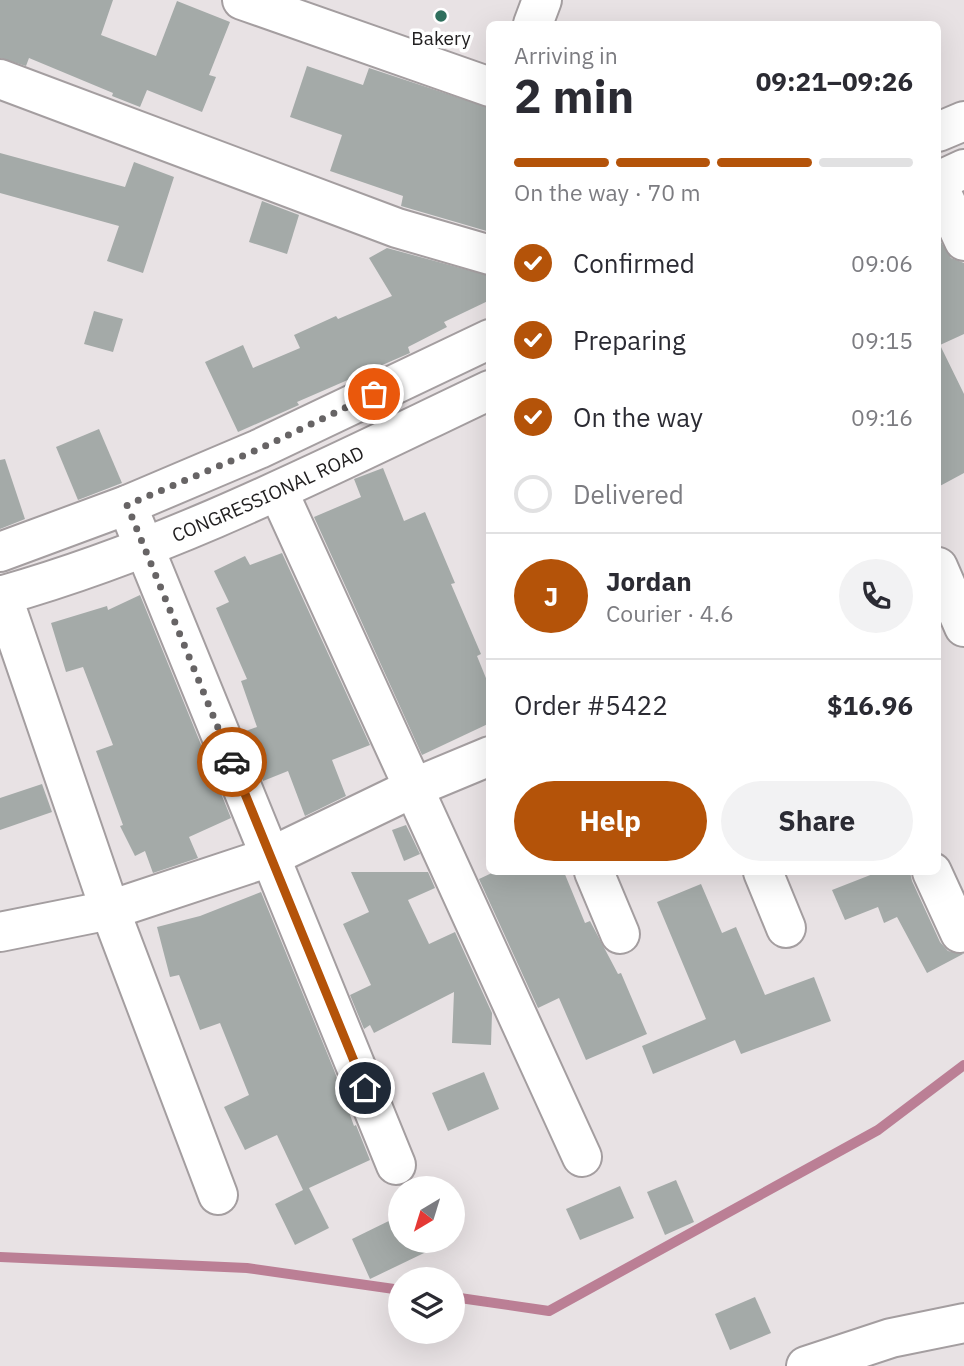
<!DOCTYPE html>
<meta charset="utf-8">
<style>
body{margin:0;font-family:"IBM Plex Sans",sans-serif;background:#f2f2f3;color:#2b2b33;height:100vh;display:flex;flex-direction:column;font-size:26px;white-space:nowrap}
*{box-sizing:border-box;margin:0}
p{font-size:23px;color:#7c7c81}
.icon{flex:none;width:38px;height:38px;fill:none;stroke:currentColor;stroke-width:2;stroke-linecap:round;stroke-linejoin:round}
.map{position:relative;flex:1;overflow:hidden}
.sheet{position:absolute;left:486px;top:21px;width:455px;height:854px;display:flex;flex-direction:column;background:#fff;border-radius:10px;box-shadow:0 7px 28px #0002}
.sheet>*{flex:none}
.needle{width:46px;rotate:218deg}
.tools{position:absolute;left:388px;top:1176px;display:grid;gap:14px}
.tools a{display:grid;place-items:center;width:77px;height:77px;border-radius:50%;background:#fff;box-shadow:0 7px 28px #0002;font-size:35px}
.pin{position:absolute;display:grid;place-items:center;width:60px;height:60px;color:#fff;margin:-30px;border:4px solid #fff;border-radius:50%;box-shadow:0 2px 7px #0007}
.courier{position:absolute;display:grid;place-items:center;width:70px;height:70px;margin:-35px;border:5px solid #b45309;border-radius:50%;background:#fff;color:#222;box-shadow:0 2px 9px #0007}
.overview em{font-style:normal;font-weight:700}
.overview div{display:flex;flex-direction:column-reverse}
.overview{display:flex;align-items:center;justify-content:space-between;height:119px;padding:0 28px}
h1{font-size:46px;font-weight:700;line-height:52px}
.bar{display:grid;grid-template-columns:repeat(4,1fr);gap:10px 7px;align-content:center;height:84px;padding:0 28px}
.bar i{height:9px;border-radius:5px;background:#e1e1e2}
.bar .current{background:#b45309}
.bar p{grid-column:span 4}
.line{display:flex;align-items:center;gap:18px;padding:0 28px;border-top:2px solid #e1e1e2}
.line div{flex:1}
.round{display:grid;place-items:center;flex:none;width:74px;height:74px;border-radius:37px;background:#f2f2f3}
ol{padding:0 28px;list-style:none}
li{display:flex;align-items:center;gap:21px;height:77px}
li p{margin-inline-start:auto}
li .icon{padding:7px;border-radius:50%;background:#b45309;color:#fff;stroke-width:4}
li:last-child{color:#7c7c81}
li i{width:38px;height:38px;border:4px solid #e1e1e2;border-radius:50%}
.primary-button{display:flex;gap:14px;margin-top:auto;padding:14px 28px}
.primary-button a{flex:1;height:80px;border-radius:42px;background:#b45309;color:#fff;font-size:28px;font-weight:700;line-height:80px;text-align:center}
.primary-button a+a{background:#f2f2f3;color:#2b2b33}
.map>svg:first-child{display:block}
.lines{fill:none;stroke-linecap:round;stroke-linejoin:round}
.stream{stroke:#bb7f95;stroke-width:10}
.building{fill:#a4aaa8}
.street-casing{stroke:#a49ea0;stroke-width:42}
.secondary-casing{stroke:#a49ea0;stroke-width:42}
.street{stroke:#fff;stroke-width:38}
.secondary{stroke:#fff;stroke-width:38}
.done{stroke:#676465;stroke-width:7;stroke-dasharray:0 12.6}
.route{stroke:#b45309;stroke-width:9}
.poi-dot{fill:#2f6f5d;stroke:#fff;stroke-width:2.5}
.labels{text-anchor:middle;stroke-width:7;stroke-linejoin:round;paint-order:stroke}
.poi-label{font-size:19px;fill:#222021;stroke:#fff}
.street-label{font-size:19px;fill:#222021;stroke:#fff}
</style>
<div class="map">
<svg width="964" height="1366" viewBox="0 0 964 1366">
<rect width="100%" height="100%" fill="#e8e2e4"/>
<g class="lines">
<g class="stream">
<polyline points="0,1257 247,1268 401,1290"/>
<polyline points="453,1297 549,1311 878,1130 964,1065"/>
</g>
</g>
<g class="building">
<polygon points="0,0 113,0 101,35 156,56 177,1 230,22 209,75 216,77 202,112 147,90 140,107 112,96 113,93 29,58 26,66 0,58"/>
<polygon points="307,66 363,85 369,68 490,108 490,232 401,206 403,196 330,171 342,135 290,117"/>
<polygon points="0,153 125,187 134,162 174,177 143,273 107,261 119,226 0,193"/>
<polygon points="262,201 299,215 287,254 249,242"/>
<polygon points="938,237 951,258 964,263 964,334 940,345 964,394 964,473 938,487"/>
<polygon points="387,248 490,276 490,300 444,322 447,327 408,347 410,353 297,402 299,405 238,432 205,362 243,345 253,368 300,348 294,335 336,316 338,319 392,296 369,258"/>
<polygon points="94,311 123,319 113,352 84,344"/>
<polygon points="99,429 122,483 78,500 56,447"/>
<polygon points="5,459 25,519 0,529 0,460"/>
<polygon points="383,468 404,521 425,512 455,583 451,584 481,654 477,656 490,688 490,723 422,755 314,517 361,497 354,479"/>
<polygon points="282,553 370,745 332,760 346,796 305,816 288,771 263,781 243,732 257,727 241,681 247,679 216,608 229,602 214,571 245,556 250,565"/>
<polygon points="140,595 231,818 189,837 198,858 153,873 145,851 135,856 120,826 123,825 96,751 113,745 83,667 66,672 51,623 107,606 108,610"/>
<polygon points="42,784 52,812 0,830 0,798"/>
<polygon points="406,825 420,854 404,861 392,830"/>
<polygon points="351,872 428,872 435,888 408,900 429,944 455,932 492,1013 491,1045 452,1043 454,992 374,1033 370,1025 364,1029 350,995 371,985 343,924 369,912"/>
<polygon points="494,872 564,872 585,923 590,921 618,974 621,973 647,1034 586,1060 559,998 538,1008 479,879"/>
<polygon points="878,872 910,872 912,881 940,942 948,951 963,954 927,973 897,917 884,923 878,907 845,920 832,890"/>
<polygon points="701,884 722,933 736,927 765,995 814,977 831,1021 741,1054 735,1040 653,1074 642,1046 706,1019 657,902"/>
<polygon points="261,892 334,1070 354,1126 356,1125 370,1160 309,1188 329,1228 295,1245 275,1204 303,1190 277,1135 245,1150 224,1107 249,1095 220,1023 200,1030 179,975 170,977 157,927 200,916"/>
<polygon points="484,1072 499,1109 448,1131 432,1093"/>
<polygon points="676,1180 694,1222 665,1235 647,1192"/>
<polygon points="620,1186 634,1218 580,1240 566,1209"/>
<polygon points="401,1215 401,1241 449,1241 370,1279 352,1239"/>
<polygon points="755,1297 771,1333 730,1350 715,1314"/>
</g>
<g class="lines">
<defs>
<g id="street">
<polyline points="533,24 542,0"/>
<polyline points="0,79 397,228 490,255"/>
<polyline points="938,185 964,241"/>
<polyline points="278,491 582,1157"/>
<polyline points="127,505 396,1165"/>
<polyline points="938,567 964,627"/>
<polyline points="2,595 110,910 218,1195"/>
<polyline points="594,872 620,934"/>
<polyline points="763,872 786,928"/>
<polyline points="932,872 960,933"/>
<polyline points="0,932 110,910 270,857 413,788 490,756"/>
<polyline points="806,1366 891,1338 964,1323"/>
</g>
<g id="secondary">
<polyline points="242,0 490,87"/>
<polyline points="938,132 964,121"/>
<polyline points="938,181 964,169"/>
<polyline points="0,552 127,505 259,449 490,339"/>
<path id="s1" d="M0 596C171 548 330 466 490 390"/>
</g>
</defs>
<use href="#street" class="street-casing"/>
<use href="#secondary" class="secondary-casing"/>
<use href="#street" class="street"/>
<use href="#secondary" class="secondary"/>
</g>
<g class="lines">
<polyline class="done" points="232,762 127,505 259,449 374,394"/>
<polyline class="route" points="232,762 365,1088"/>
</g>
<circle class="poi-dot" cx="441" cy="16" r="7"/>
<g class="labels">
<g class="poi-label">
<text x="441" y="45">Bakery</text>
</g>
<g class="street-label">
<text dy="7" stroke="none"><textPath href="#s1" startOffset="287">CONGRESSIONAL ROAD</textPath></text>
</g>
</g>
</svg>
<div class="tools">
<a><svg class="needle" viewBox="-14 -14 28 28"><path d="M0-13l5 13h-10z" fill="#e53935"/><path d="M0 13l5-13h-10z" fill="#7c7c81"/></svg></a>
<a><svg class="icon" aria-label="layers" viewBox="0 0 24 24"><path d="M12 4l9 5-9 5-9-5zM3 14l9 5 9-5"/></svg></a>
</div>
<div class="pin" style="left:374px;top:394px;background:#ea580c"><svg class="icon" aria-label="bag" viewBox="0 0 24 24"><path d="M5 8h14l-1 12H6zM9 8a3 3 0 0 1 6 0"/></svg></div>
<div class="pin" style="left:365px;top:1088px;background:#1f2937"><svg class="icon" aria-label="home" viewBox="0 0 24 24"><path d="M3 11l9-7 9 7M6 9v11h12V9"/></svg></div>
<div class="courier" style="left:232px;top:762px"><svg class="icon" aria-label="car" viewBox="0 0 24 24"><path d="M5 17H2v-5l4-1 3-4h7l3 4 3 1v5h-3M9 17h6M6 11h13"/><circle cx="7" cy="17" r="2"/><circle cx="17" cy="17" r="2"/></svg></div>
<section class="sheet">
<div class="overview"><div><h1>2 min</h1><p>Arriving in</p></div><em>09:21–09:26</em></div>
<div class="bar"><i class="current"></i><i class="current"></i><i class="current"></i><i></i><p>On the way · 70 m</p></div>
<ol>
<li><svg class="icon" aria-label="check" viewBox="0 0 24 24"><path d="M5 12l5 5 9-10"/></svg>Confirmed<p>09:06</p></li>
<li><svg class="icon" aria-label="check" viewBox="0 0 24 24"><path d="M5 12l5 5 9-10"/></svg>Preparing<p>09:15</p></li>
<li><svg class="icon" aria-label="check" viewBox="0 0 24 24"><path d="M5 12l5 5 9-10"/></svg>On the way<p>09:16</p></li>
<li><i></i>Delivered</li>
</ol>
<div class="line" style="height:126px"><b class="round" style="background:#b45309;color:#fff">J</b><div><b>Jordan</b><p>Courier · 4.6</p></div><a class="round"><svg class="icon" aria-label="phone" viewBox="0 0 24 24"><path d="M5 4h4l2 5-3 2q2 4 5 5l2-3 5 2v4C11 20 4 13 5 4z"/></svg></a></div>
<div class="line" style="height:91px"><div>Order #5422</div><b>$16.96</b></div>
<div class="primary-button"><a>Help</a><a>Share</a></div>
</section>
</div>
